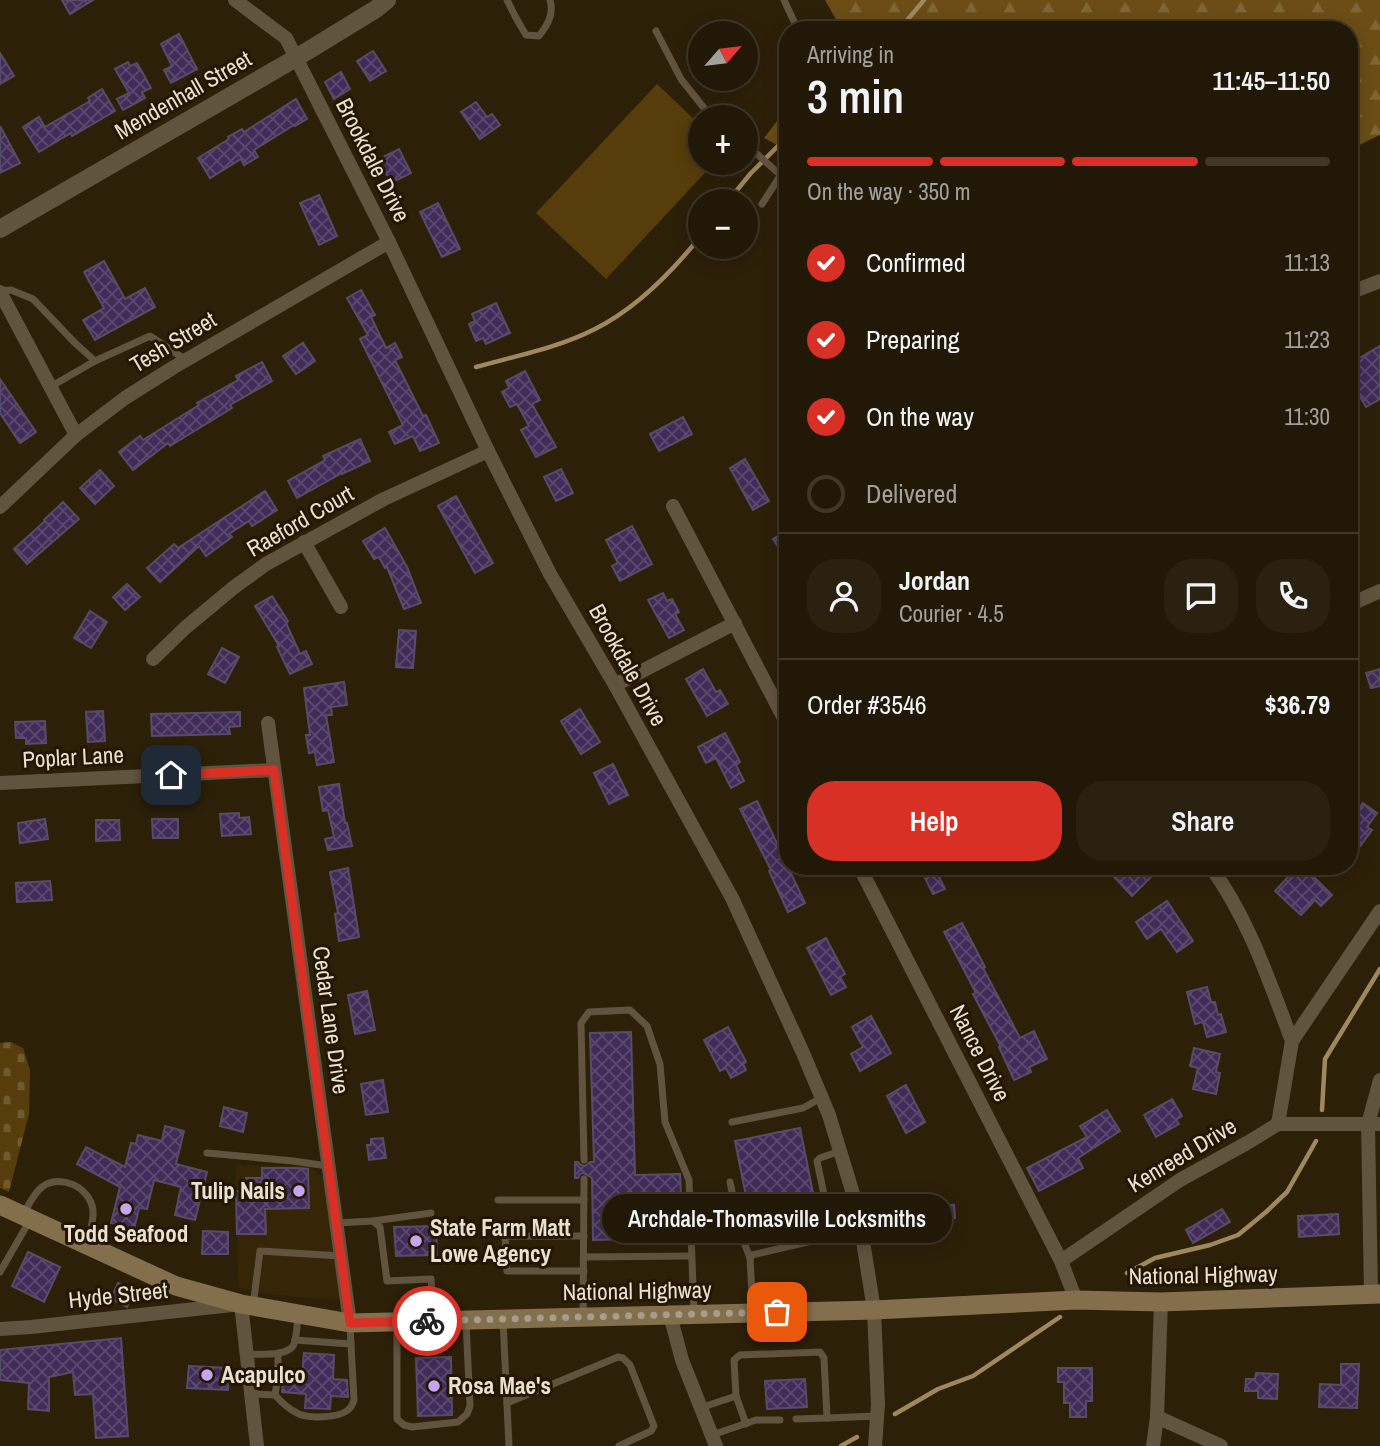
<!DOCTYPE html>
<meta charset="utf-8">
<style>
body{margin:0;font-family:"Archivo Narrow",sans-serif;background:#2a2111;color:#f1f3f6;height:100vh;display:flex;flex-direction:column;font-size:26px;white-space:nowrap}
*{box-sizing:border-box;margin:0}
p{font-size:23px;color:#a2a09b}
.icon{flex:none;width:38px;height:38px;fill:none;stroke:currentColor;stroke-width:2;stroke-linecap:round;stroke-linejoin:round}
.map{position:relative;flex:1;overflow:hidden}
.panel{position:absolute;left:779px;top:21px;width:579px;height:854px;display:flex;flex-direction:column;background:#221807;border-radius:28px;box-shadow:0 4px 18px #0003,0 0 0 2px #3f3728}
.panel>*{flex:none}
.needle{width:46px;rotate:62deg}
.controls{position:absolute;left:688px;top:21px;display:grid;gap:14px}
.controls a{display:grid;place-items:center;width:70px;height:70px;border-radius:50%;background:#221807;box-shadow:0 4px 18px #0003,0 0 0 2px #3f3728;font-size:35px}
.pin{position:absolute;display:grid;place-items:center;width:60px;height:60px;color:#fff;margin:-30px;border-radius:14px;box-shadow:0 4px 10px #0006}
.courier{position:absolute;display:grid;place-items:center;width:70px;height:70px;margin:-35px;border:5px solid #d93025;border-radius:50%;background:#fff;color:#222;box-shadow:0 2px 9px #0007}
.bubble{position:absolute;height:49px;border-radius:24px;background:#221807;box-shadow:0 4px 18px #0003,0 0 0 2px #3f3728;font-size:23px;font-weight:600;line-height:49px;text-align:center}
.overview em{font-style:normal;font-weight:600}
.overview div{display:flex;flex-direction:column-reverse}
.overview{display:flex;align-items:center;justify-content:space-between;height:119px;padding:0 28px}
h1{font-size:46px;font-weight:600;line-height:52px}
.bar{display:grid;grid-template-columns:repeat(4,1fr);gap:10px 7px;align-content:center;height:84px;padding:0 28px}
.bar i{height:9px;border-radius:5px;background:#3f3728}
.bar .selected{background:#d93025}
.bar p{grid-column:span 4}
.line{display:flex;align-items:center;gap:18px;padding:0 28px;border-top:2px solid #3f3728}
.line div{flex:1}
.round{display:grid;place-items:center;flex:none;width:74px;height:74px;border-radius:28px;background:#2a2111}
ol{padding:0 28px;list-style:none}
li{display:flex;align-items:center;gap:21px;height:77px}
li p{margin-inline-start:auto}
li .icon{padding:7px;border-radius:50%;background:#d93025;color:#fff;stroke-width:4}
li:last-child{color:#a2a09b}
li i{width:38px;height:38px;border:4px solid #3f3728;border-radius:50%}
.button{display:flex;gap:14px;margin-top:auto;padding:14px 28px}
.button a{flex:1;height:80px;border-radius:28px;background:#d93025;color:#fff;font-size:28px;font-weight:600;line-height:80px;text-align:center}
.button a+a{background:#2a2111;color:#f1f3f6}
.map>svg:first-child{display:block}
.built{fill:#362607}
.green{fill:#573d0b}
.forest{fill:url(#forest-firs)}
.cemetery{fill:url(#cemetery-stones)}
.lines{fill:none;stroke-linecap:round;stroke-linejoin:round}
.stream{stroke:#a0885e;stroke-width:4.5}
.building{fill:url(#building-cross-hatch);stroke:#574c65;stroke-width:2}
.service{stroke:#61543f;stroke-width:7}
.minor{stroke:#61543f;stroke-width:14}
.tertiary{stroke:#61543f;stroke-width:18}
.secondary{stroke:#846f4d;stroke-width:19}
.done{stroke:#a79d8c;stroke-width:7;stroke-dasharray:0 12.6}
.route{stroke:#d93025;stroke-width:9}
.poi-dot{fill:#c6a6f0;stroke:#231702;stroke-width:2.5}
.labels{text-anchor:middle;stroke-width:6;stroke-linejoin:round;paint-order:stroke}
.street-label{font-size:23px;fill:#e9e0d3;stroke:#231702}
.poi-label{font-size:23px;font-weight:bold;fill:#e9e0d3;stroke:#231702;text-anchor:start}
</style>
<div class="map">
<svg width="1380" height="1446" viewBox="0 0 1380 1446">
<defs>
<pattern id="forest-firs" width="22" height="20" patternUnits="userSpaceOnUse" patternTransform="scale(1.75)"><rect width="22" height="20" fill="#6b4d15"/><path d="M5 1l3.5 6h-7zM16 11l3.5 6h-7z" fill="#806636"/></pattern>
<pattern id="cemetery-stones" width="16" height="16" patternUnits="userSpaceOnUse" patternTransform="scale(1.75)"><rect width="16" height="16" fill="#573d0b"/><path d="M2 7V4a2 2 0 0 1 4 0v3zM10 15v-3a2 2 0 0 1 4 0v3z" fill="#6f592e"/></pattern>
<pattern id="building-cross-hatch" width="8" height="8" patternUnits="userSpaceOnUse" patternTransform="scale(1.75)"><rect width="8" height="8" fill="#402b59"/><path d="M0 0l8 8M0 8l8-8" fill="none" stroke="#5c4970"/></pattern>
</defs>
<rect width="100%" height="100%" fill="#2d2009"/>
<polygon class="built" points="236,1165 309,1166 324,1179 340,1300 267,1294 238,1287"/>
<polygon class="green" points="657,84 700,125 700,163 714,163 606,279 536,213"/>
<g class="forest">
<polygon points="825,0 1380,0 1380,135 1349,150 1349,30 842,30"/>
<polygon points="787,108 787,150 764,138"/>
</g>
<polygon class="cemetery" points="11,1042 23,1048 30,1070 29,1114 9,1192 0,1188 0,1043"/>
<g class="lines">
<g class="stream">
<polyline points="899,30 924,0"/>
<polyline points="728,201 751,173 788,136"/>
<path d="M476 367C515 356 558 348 595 329 637 308 671 273 700 237"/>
<polyline points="1322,1110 1325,1059 1380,969"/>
<polyline points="1127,1273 1155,1258 1210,1245 1238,1235 1266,1212 1287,1192 1316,1141"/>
<polyline points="895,1414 938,1389 973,1376 1060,1317"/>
<polyline points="841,1446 857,1437"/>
</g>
</g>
<g class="building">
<polygon points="62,0 93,0 70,14"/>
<polygon points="179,34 197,69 171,83 164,70 172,66 161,44"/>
<polygon points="373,51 386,71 370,81 357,61"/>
<polygon points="0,53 14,76 0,84"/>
<polygon points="128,62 130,66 137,63 151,88 142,92 145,98 123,110 117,99 129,93 115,69"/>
<polygon points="341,72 350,89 334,99 325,82"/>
<polygon points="102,89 115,111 72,136 71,133 39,152 23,127 39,117 45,127 90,101 88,98"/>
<polygon points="296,99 307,119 295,126 294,125 254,150 258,157 244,165 241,159 210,178 198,158 229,139 228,137 242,129 244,132"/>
<polygon points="476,102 487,117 492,114 500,125 480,139 461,112"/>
<polygon points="0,126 20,163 0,173"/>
<polygon points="399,149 411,173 391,183 379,159"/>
<polygon points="319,195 337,236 319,245 300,203"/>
<polygon points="438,203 460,249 442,257 420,212"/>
<polygon points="104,261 125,299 145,288 155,307 95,340 83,320 104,308 84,272"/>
<polygon points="361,290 375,315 371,317 386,348 395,343 402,357 395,360 423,416 426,415 439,443 420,451 413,436 395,444 389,432 403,425 360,339 368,335 347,298"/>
<polygon points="496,303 510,333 486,344 483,338 476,341 469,324 475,321 472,314"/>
<polygon points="303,343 315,361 296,374 283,356"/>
<polygon points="1380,346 1380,399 1366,407 1349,378 1349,364"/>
<polygon points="262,362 272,381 230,405 232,408 170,446 168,443 133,470 119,452 140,436 143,440 199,405 197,403 238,380 236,376"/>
<polygon points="525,371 540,400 532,404 556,447 536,457 521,430 529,426 517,404 510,407 502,392 509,388 506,381"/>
<polygon points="0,379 36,432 20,443 0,413"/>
<polygon points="683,417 692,434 659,451 650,434"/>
<polygon points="360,439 370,461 342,474 342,473 297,498 288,481 325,460 323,456"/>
<polygon points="745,459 769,501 753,510 730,468"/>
<polygon points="561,469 573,493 556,501 544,477"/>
<polygon points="100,470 114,486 95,504 80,488"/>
<polygon points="265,491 277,510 252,526 249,521 229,534 232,537 206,556 199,546 160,582 147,568 174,544 178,548"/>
<polygon points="456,496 493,563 475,573 438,506"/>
<polygon points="63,502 79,519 27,564 14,549 45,521 44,520"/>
<polygon points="632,526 652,564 620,581 612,566 618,563 606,540"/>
<polygon points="385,528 407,567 421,603 404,609 387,567 385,568 379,557 374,559 363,541"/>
<polygon points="788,530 788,562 773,539"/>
<polygon points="127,584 140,597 125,610 113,597"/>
<polygon points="663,593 667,601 672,599 679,612 675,614 684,630 669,638 648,600"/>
<polygon points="272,596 288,621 286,623 300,654 306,651 312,664 290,674 277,647 279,646 255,606"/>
<polygon points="90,611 107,622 91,648 74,638"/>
<polygon points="399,630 416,631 413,668 396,667"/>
<polygon points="222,648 239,657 225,683 208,674"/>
<polygon points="703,669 716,692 720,690 728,704 707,716 686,679"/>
<polygon points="1380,669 1380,686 1371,688 1366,673"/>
<polygon points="344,682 347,705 331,707 332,715 326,715 334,762 317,765 315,752 309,753 306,735 310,735 304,688"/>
<polygon points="580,709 600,742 581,754 561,721"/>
<polygon points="103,711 105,741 88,742 86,712"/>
<polygon points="240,712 240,726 229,727 230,734 152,736 151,714"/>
<polygon points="45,721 46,743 26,744 26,738 16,738 15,722"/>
<polygon points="725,733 740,762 736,765 744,781 731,788 716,758 706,763 698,747"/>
<polygon points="613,764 628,795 609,804 594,773"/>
<polygon points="339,784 345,823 347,823 352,846 328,850 325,839 334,837 328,810 323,811 319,787"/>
<polygon points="757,801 805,903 788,912 769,871 771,870 740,809"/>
<polygon points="1363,803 1377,813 1367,827 1372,830 1349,861 1349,809 1356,813"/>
<polygon points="239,813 239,818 249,817 251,834 222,836 220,814"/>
<polygon points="45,819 48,839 20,843 18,823"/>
<polygon points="152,819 178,819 178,838 153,838"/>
<polygon points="96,820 119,820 120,840 96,841"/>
<polygon points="919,866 961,866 939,877 945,889 933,894"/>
<polygon points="1123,866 1140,866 1151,877 1132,896 1114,877"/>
<polygon points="1298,866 1303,866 1332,895 1321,906 1315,900 1301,915 1275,891"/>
<polygon points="348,868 359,937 339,941 335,914 338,913 330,872"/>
<polygon points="50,881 52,900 17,902 16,883"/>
<polygon points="1167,901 1193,941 1177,952 1161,929 1147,939 1136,922"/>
<polygon points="962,923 985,967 983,968 1020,1038 1034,1031 1047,1059 1029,1067 1031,1072 1014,1080 999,1047 1001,1047 973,994 976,993 944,932"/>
<polygon points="826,938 845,974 840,977 846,987 831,995 807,948"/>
<polygon points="1207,987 1211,1002 1215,1002 1218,1015 1221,1014 1226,1032 1207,1037 1203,1022 1195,1024 1187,992"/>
<polygon points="367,991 375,1030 355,1034 348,995"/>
<polygon points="871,1016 891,1053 860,1071 851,1054 863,1047 852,1027"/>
<polygon points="728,1027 746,1062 743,1064 746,1070 731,1078 726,1068 720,1071 704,1040"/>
<polygon points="631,1032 635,1175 680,1174 682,1214 639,1215 640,1239 593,1240 592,1178 583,1173 580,1174 578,1178 575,1178 575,1162 578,1162 581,1165 585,1166 590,1162 594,1162 590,1033"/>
<polygon points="1194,1048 1220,1054 1216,1072 1220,1073 1216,1094 1193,1089 1198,1068 1190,1066"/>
<polygon points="383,1080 388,1112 366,1115 361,1084"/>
<polygon points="906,1085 925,1122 906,1133 887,1096"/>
<polygon points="1172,1099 1182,1116 1176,1120 1179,1124 1156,1137 1144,1115"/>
<polygon points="224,1107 247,1113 243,1132 220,1126"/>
<polygon points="1107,1110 1120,1131 1078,1158 1083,1168 1039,1191 1027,1168 1087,1137 1080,1126"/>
<polygon points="165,1126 184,1131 176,1164 207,1172 195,1220 175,1215 181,1187 154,1180 147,1209 139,1208 134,1229 111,1223 120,1187 77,1164 86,1147 125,1167 131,1143 136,1144 138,1135 162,1141"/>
<polygon points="800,1128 815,1203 750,1216 735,1141"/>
<polygon points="383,1138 386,1158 369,1160 367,1145 371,1145 371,1139"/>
<polygon points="262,1168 298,1168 308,1169 309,1208 265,1209 266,1234 237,1234 236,1191 246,1191 246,1178 262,1178"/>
<polygon points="939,1201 939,1205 954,1205 955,1218 942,1219 943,1222 922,1223 922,1229 898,1229 897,1202"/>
<polygon points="1222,1209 1230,1222 1193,1243 1186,1230"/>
<polygon points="1338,1214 1339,1234 1299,1237 1298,1216"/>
<polygon points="436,1226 437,1255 396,1256 394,1227"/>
<polygon points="203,1231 228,1232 228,1254 202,1254"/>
<polygon points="28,1252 60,1267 44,1302 12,1286"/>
<polygon points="118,1283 135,1291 127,1307 111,1299"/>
<polygon points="121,1338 128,1436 96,1438 93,1394 75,1395 73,1372 49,1377 49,1411 28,1409 29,1383 0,1380 0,1350"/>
<polygon points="304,1353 334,1355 333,1379 347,1380 348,1397 331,1396 330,1409 305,1408 306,1394 282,1392 284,1374 302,1375"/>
<polygon points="451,1357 452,1415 418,1416 416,1358"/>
<polygon points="1341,1364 1359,1364 1357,1408 1319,1407 1320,1384 1341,1385"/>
<polygon points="189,1366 229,1368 228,1390 187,1388"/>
<polygon points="1058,1368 1092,1368 1092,1401 1086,1401 1086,1417 1070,1417 1070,1403 1064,1403 1064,1382 1058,1382"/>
<polygon points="1256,1373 1278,1374 1277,1399 1258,1398 1258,1391 1245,1391 1246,1379 1255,1379"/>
<polygon points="805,1379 807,1407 767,1409 765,1381"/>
</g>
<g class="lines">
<g class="service">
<path d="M507 0 516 18 526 35 539 36C548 24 554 15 550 0"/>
<polyline points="784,0 798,30"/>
<polyline points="656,31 681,79 708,113 713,117"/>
<polyline points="746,144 777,172 788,174"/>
<polyline points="762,204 782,173"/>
<polyline points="1,291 11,290 33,299 75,343 95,361 150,336 186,360"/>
<polyline points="50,387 95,361"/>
<polyline points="732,1122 803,1108 821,1098"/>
<polyline points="207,1153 293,1161 328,1166"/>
<polyline points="584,1160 581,1023 589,1012 630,1010 647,1026 660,1064 665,1122 689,1180 694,1314"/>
<polyline points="730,1182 741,1234 750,1258"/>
<polyline points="498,1200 584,1200"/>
<path d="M23 1215C28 1206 33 1194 42 1187 60 1173 90 1187 93 1210 94 1221 90 1232 87 1243"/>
<polyline points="373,1221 431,1213"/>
<polyline points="337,1223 373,1221 380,1227 387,1281 431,1279 434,1319"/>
<polyline points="584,1257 691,1256"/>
<polyline points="584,1271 507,1271 505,1236 584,1236"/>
<polyline points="0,1272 30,1220"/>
<polyline points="253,1306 260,1251 341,1256"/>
<polyline points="753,1312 750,1258 752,1255 829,1237 832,1233 817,1161 820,1158 840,1151"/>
<polyline points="583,1316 584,1179"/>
<polyline points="503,1320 509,1446"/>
<polyline points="397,1323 397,1419 404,1425 412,1427 458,1422 467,1414 470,1406 466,1322"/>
<polyline points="295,1340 351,1344"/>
<path d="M247 1354C259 1354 289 1357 294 1344 297 1336 297 1324 298 1316"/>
<path d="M252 1394 275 1395C281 1402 289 1409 297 1413 307 1419 339 1418 348 1410 352 1407 352 1405 354 1400L350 1326"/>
<polyline points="275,1395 278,1376 278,1353"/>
<polyline points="736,1396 746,1424"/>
<polyline points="507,1403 618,1357 623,1358 630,1365 654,1426 651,1431 619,1446"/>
<polyline points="700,1408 736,1396 734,1360 740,1355 820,1352 824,1358 827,1418 877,1416"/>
<polyline points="796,1419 827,1418"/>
<polyline points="712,1435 756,1420 780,1420"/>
</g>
<g class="minor">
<polyline points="235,0 286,38 389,242 488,451 550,574 615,685 732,898 803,1053 829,1115 858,1210 874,1310 878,1404 875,1446"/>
<polyline points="0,292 76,435"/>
<polyline points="1349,293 1380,281"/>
<polyline points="673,506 788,726"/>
<polyline points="0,507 76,435 125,398 174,367 389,242"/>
<polyline points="304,542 341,607"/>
<polyline points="1349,605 1380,591"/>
<polyline points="153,659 185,628 233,588 266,564 384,499 488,451"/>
<polyline points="615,685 735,623"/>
<polyline points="268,723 350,1323"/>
<polyline points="0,783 274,770"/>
<polyline points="859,866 1061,1261"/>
<path d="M1210 866C1249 919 1269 981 1292 1041"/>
<polyline points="1278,1124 1292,1041 1380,911"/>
<polyline points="1371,1294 1368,1124 1380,1080"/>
<polyline points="1076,1300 1061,1261 1180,1180 1247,1143 1278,1124 1380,1124"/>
<polyline points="670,1315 682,1360 716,1446"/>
<polyline points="0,1329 31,1327 241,1304 257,1446"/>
<polyline points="1157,1417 1221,1446"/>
<polyline points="1153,1446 1157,1417 1161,1302"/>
</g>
<polyline class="tertiary" points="0,229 296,58 376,9 387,0"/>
<polyline class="secondary" points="0,1205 176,1286 241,1304 350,1323 874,1310 1076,1300 1161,1302 1380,1294"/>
</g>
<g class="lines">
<polyline class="done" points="427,1321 777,1312"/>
<polyline class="route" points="171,775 274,770 350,1323 427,1321"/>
</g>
<g class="poi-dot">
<circle cx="299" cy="1191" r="7"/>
<circle cx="126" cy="1209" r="7"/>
<circle cx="416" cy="1241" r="7"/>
<circle cx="207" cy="1375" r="7"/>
<circle cx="434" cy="1386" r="7"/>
</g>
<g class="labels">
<g class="street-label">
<text transform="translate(183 95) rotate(-30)" y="8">Mendenhall Street</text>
<text transform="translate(373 160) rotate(63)" y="8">Brookdale Drive</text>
<text transform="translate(173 342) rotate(-31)" y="8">Tesh Street</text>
<text transform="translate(300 521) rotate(-30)" y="8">Raeford Court</text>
<text transform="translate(628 665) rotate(61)" y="8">Brookdale Drive</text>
<text transform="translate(73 757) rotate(-3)" y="8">Poplar Lane</text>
<text transform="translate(331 1020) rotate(82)" y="8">Cedar Lane Drive</text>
<text transform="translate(980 1053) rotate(63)" y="8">Nance Drive</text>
<text transform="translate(1182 1155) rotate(-31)" y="8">Kenreed Drive</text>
<text transform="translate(1203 1275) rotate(-1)" y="8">National Highway</text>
<text transform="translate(637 1291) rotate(-1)" y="8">National Highway</text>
<text transform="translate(118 1295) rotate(-6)" y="8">Hyde Street</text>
</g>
<g class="poi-label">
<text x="285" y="1199" text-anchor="end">Tulip Nails</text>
<text x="430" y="1236">State Farm Matt<tspan x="430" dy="26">Lowe Agency</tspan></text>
<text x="126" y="1242" text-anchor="middle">Todd Seafood</text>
<text x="221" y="1383">Acapulco</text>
<text x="448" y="1394">Rosa Mae's</text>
</g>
</g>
</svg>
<div class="controls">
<a><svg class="needle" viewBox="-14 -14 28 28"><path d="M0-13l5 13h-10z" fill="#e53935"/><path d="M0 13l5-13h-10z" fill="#a2a09b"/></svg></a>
<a>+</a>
<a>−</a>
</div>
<div class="pin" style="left:777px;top:1312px;background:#ea580c"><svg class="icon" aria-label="bag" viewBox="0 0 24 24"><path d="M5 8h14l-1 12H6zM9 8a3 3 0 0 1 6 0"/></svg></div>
<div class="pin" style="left:171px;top:775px;background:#1f2937"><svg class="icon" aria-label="home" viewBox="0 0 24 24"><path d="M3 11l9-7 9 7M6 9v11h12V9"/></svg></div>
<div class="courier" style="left:427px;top:1321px"><svg class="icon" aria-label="bike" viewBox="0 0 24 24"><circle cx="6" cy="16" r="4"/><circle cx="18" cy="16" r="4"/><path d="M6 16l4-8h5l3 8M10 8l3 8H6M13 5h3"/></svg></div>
<div class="bubble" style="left:602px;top:1194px;width:350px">Archdale-Thomasville Locksmiths</div>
<section class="panel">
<div class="overview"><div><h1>3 min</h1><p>Arriving in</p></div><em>11:45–11:50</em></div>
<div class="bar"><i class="selected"></i><i class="selected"></i><i class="selected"></i><i></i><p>On the way · 350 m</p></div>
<ol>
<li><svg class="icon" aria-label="check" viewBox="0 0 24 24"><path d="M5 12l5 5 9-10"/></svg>Confirmed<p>11:13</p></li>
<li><svg class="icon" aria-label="check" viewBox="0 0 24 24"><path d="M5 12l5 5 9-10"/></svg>Preparing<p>11:23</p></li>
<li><svg class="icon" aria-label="check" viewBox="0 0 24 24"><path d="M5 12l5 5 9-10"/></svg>On the way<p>11:30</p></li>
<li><i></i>Delivered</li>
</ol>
<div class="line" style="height:126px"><a class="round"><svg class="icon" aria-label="person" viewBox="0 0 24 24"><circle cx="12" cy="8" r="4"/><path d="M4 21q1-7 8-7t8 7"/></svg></a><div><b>Jordan</b><p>Courier · 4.5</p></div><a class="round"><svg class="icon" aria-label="chat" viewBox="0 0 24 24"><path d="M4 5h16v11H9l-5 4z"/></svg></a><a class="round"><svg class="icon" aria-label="phone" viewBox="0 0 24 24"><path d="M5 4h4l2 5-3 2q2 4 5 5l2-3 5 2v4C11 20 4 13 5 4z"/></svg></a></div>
<div class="line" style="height:91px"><div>Order #3546</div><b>$36.79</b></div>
<div class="button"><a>Help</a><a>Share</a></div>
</section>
</div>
